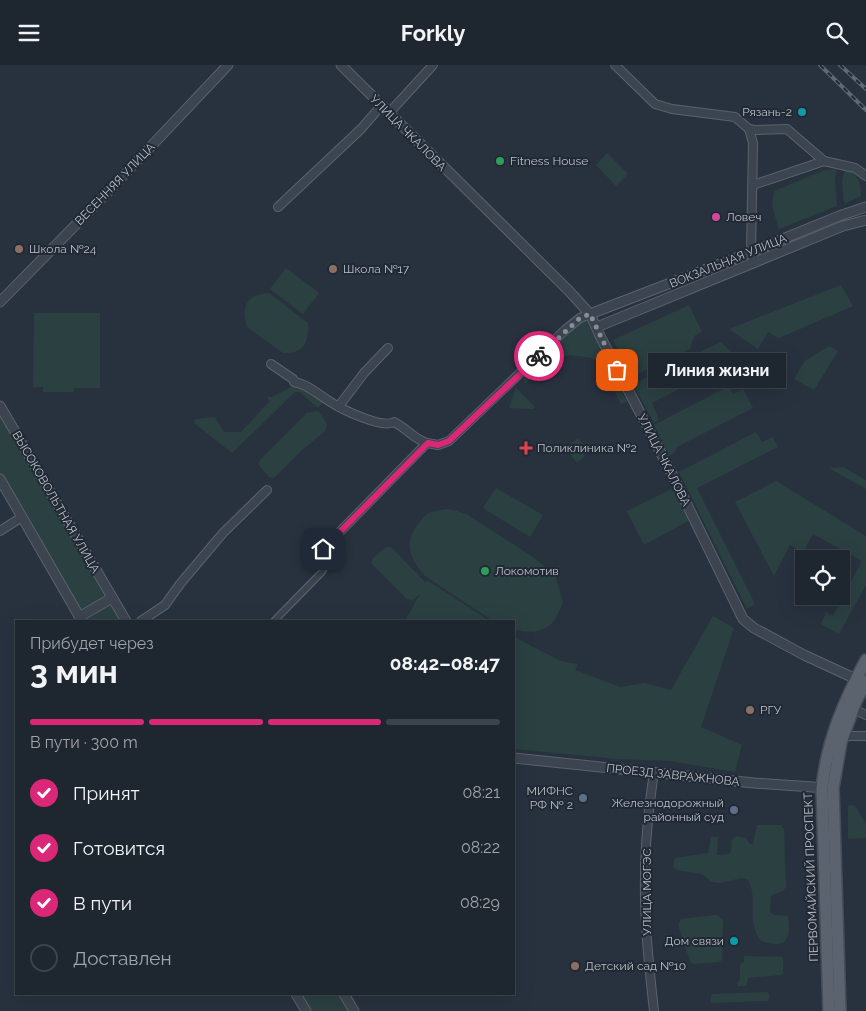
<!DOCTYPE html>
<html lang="ru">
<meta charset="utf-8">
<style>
body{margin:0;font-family:Raleway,sans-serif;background:#262e37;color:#f1f3f6;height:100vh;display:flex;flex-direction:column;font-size:19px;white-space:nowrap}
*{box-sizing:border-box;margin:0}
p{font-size:16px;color:#a1a5aa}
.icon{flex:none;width:28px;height:28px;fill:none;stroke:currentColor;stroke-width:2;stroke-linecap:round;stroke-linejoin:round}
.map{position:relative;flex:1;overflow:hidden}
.details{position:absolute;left:15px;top:555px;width:500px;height:375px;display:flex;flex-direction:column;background:#1e262f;border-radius:0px;box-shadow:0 5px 20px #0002,0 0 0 1px #3c434b}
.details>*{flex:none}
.buttons{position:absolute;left:795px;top:485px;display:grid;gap:10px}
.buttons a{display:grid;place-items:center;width:55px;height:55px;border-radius:0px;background:#1e262f;box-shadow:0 5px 20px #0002,0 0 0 1px #3c434b;font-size:25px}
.pin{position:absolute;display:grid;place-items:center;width:42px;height:42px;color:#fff;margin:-21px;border-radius:10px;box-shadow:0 2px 8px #0006}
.courier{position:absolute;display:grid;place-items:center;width:50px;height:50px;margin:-25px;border:4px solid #db2777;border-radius:50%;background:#fff;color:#222;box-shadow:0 1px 6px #0007}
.bubble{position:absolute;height:35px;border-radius:0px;background:#1e262f;box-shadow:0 5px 20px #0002,0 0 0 1px #3c434b;font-size:16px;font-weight:700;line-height:35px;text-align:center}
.headline em{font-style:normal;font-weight:700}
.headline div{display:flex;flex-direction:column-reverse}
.headline{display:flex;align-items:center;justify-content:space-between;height:85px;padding:0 15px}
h1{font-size:32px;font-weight:700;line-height:38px}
.bar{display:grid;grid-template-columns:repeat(4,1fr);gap:8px 5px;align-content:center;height:60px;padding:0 15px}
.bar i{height:6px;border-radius:4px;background:#3c434b}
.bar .selected{background:#db2777}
.bar p{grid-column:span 4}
ol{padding:0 15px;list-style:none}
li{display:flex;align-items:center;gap:15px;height:55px}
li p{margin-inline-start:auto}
li .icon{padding:5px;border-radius:50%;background:#db2777;color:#fff;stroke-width:4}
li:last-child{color:#a1a5aa}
li i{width:28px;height:28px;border:2px solid #3c434b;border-radius:50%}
header{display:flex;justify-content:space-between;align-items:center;height:65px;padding:0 15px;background:#1e262f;font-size:22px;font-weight:700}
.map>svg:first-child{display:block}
.green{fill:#2b4041}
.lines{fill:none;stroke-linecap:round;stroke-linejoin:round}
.pedestrian-casing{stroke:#5a626c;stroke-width:8}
.minor-casing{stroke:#5a626c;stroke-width:10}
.tertiary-casing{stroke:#5a626c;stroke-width:11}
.primary-casing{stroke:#464d58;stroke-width:14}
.pedestrian{stroke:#3c444f;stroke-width:5.5}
.minor{stroke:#3c444f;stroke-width:8}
.tertiary{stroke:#3c444f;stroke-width:9}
.primary{stroke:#5a636e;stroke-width:11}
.rail-casing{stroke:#5f6975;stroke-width:4}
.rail{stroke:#212934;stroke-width:2;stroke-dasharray:5.5;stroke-linecap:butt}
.done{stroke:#868e99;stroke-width:5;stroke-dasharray:0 9}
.route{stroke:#db2777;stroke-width:6}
.culture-dot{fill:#0f9aa8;stroke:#212934;stroke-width:2}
.leisure-dot{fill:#2e9e5b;stroke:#212934;stroke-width:2}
.hotel-dot{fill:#d1479c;stroke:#212934;stroke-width:2}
.education-dot{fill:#8d6e63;stroke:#212934;stroke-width:2}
.health-dot{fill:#e0444e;stroke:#212934;stroke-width:2}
.service-dot{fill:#5c6f8a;stroke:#212934;stroke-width:2}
.labels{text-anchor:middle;stroke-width:4;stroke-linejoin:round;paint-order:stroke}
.poi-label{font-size:12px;fill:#b9bfc9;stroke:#212934;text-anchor:start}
.street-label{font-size:12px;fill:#b9bfc9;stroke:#212934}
</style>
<header><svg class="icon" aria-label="menu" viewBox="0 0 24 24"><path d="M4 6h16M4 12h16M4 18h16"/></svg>Forkly<svg class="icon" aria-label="search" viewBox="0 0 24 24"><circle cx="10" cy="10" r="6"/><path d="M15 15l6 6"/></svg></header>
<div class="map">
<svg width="866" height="946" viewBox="0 0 866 946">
<rect width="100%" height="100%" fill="#28323f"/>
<g class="green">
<polygon points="607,88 628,109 616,121 596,100"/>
<polygon points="837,104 835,113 837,141 779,164 772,141 774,126 825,105"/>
<path d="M845 104C858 108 861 118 861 131L844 139 842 115Z"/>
<polygon points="286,203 319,228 303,249 270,224"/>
<polygon points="841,220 853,241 779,273 768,267 758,284 729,264"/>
<path d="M269 228 308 258C309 277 304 289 283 288L247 262C241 241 246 230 269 228Z"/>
<polygon points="689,240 702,267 694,271 690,284 631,312 613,275"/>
<polygon points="34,248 100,248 100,323 74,323 74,327 43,327 43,322 33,322"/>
<polygon points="585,254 627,337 621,339 600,298 592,293 570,290 551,294 525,319 522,310 576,257"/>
<polygon points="721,277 738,294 652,338 659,355 654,358 633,319"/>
<polygon points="829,281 838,286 814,325 794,314 805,296"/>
<polygon points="297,319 325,335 318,343 299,327 295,327 232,388 194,358 195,354 215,352 224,367 241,367 270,336 267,332 272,332"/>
<polygon points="729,321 733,329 743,324 753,343 677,382 674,388 669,391 654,360"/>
<polygon points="516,323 535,342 533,344 509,343"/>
<polygon points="318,346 324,354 327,360 325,366 301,386 274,413 269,412 258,399 260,395 307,348"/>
<polygon points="0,348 105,527 106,532 84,546 78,546 0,409"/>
<polygon points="756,367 762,377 773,372 778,382 697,423 755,539 747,544 679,407"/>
<polygon points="578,373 586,384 584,392 577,398 565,383"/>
<polygon points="843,402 866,415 866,424 829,403"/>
<polygon points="776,416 866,471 866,520 839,569 821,559 826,547 833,551 862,496 813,469 803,487 790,480 774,511 735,437"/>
<polygon points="496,423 543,450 530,472 483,443"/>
<polygon points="674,423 690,455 644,480 627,446"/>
<path d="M445 444 457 446 468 450 533 492 555 510 563 537C560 543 557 553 552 558 541 569 526 568 514 564V556H493L425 511C410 494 403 478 418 459 421 456 423 452 426 450 430 446 439 446 445 444Z"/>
<polygon points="386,482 391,482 426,518 427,515 490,556 405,556 420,529 413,535 407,534 371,498 373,493"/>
<path d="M105 540C115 539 118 548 122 556H84L86 549Z"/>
<polygon points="713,551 734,563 701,662 742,680 735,707 669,696 617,694 514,684 514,572 561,596 578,599 575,605 620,622 644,618 671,625"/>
<polygon points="851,740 855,741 866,759 866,773 848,774 848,741"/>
<path d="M757 760H781L784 764 786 822 784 825 771 831 770 847 774 850 788 851C791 874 787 885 761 876 745 854 759 835 748 815L742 813 720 818 712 817 702 809 677 805 673 801 675 793 708 788 711 772H718L717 790 728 789 731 787 732 774 737 771 746 773 750 779H753Z"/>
<polygon points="717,850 723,855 722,895 719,897 693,899 690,896 678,860 681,854"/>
<polygon points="744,891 781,892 783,893 783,908 781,910 748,913 746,921 738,921 737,918 740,914 740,899 744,897"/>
<polygon points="767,927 769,929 769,934 767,936 713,938 711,937 711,931 713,929"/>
<polygon points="299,929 340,929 350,946 309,946"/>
</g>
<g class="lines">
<defs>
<polyline id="pedestrian" points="274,556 322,507 324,503 323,484"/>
<g id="minor">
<polyline points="615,0 655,39 672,44 735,52 749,64"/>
<polyline points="389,48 433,0"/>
<polyline points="753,120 824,96 855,103 866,111"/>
<polyline points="278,142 361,64 381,41"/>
<polyline points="754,198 751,187 753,78 749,64 755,65 787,64 824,96"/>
<path d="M271 299 293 314 294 317C307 319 318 329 329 336 341 344 382 364 394 357 408 364 412 373 427 378"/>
<polyline points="339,341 364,308 388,283"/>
<polyline points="0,466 22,452"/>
<polyline points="323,484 427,378 438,380 449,376 565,265 580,253 590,249"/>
<polyline points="141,556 165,540 180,519 223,468 267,425"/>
<polyline points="853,644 866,650"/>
<polyline points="843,671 866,671"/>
<path d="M654 946C649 901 644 856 645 811 645 777 649 741 654 707"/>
</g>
<g id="tertiary">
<polyline points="341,0 569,226 590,249 601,273 673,411 743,554 754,563 804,590 856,614"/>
<polyline points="0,237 105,130 228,0"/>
<polyline points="590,249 751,187 839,151 866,142"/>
<polyline points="597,262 843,161 866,155"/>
<polyline points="0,341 126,556"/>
<polyline points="0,414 82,556"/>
<polyline points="79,552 112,533"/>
<polyline points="514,693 754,718 827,723"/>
<polyline points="296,929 306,946"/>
<polyline points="344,929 354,946"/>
</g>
<g id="primary">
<path d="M829 946 822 723C827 676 844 636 866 595"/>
<polyline points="840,946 833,723 841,677 856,636 866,616"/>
</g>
</defs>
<use href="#pedestrian" class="pedestrian-casing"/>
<use href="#minor" class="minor-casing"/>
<use href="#tertiary" class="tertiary-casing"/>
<use href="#primary" class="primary-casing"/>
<use href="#pedestrian" class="pedestrian"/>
<use href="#minor" class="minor"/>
<use href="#tertiary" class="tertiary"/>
<use href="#primary" class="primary"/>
<defs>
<g id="rail">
<polyline points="820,0 866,45"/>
<polyline points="840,0 866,24"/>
</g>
</defs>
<use href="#rail" class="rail-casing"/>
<use href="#rail" class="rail"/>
</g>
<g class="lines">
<polyline class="done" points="539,291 580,253 590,249 617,305"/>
<polyline class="route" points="323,484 428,378 438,380 449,376 539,291"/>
</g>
<g class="culture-dot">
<circle cx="802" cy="47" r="5"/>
<circle cx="734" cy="876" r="5"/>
</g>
<g class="leisure-dot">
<circle cx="500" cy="96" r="5"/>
<circle cx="485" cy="506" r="5"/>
</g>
<circle class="hotel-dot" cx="716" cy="152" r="5"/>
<g class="education-dot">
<circle cx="19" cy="184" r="5"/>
<circle cx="333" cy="204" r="5"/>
<circle cx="750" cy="645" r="5"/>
<circle cx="575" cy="901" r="5"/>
</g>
<path class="health-dot" d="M523.5 375.5h5v5h5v5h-5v5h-5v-5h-5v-5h5z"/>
<g class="service-dot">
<circle cx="583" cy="733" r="5"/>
<circle cx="734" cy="745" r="5"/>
</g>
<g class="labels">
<g class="poi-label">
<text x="792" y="51" text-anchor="end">Рязань-2</text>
<text x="510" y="100">Fitness House</text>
<text x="726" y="156">Ловеч</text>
<text x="29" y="188">Школа №24</text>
<text x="343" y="208">Школа №17</text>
<text x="537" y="387">Поликлиника №2</text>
<text x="495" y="510">Локомотив</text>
<text x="760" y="649">РГУ</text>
<text x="573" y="730" text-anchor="end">МИФНС<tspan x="573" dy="14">РФ № 2</tspan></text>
<text x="724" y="742" text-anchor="end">Железнодорожный<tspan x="724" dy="14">районный суд</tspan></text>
<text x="724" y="880" text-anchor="end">Дом связи</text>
<text x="585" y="905">Детский сад №10</text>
</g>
<g class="street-label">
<text transform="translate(408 68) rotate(45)" y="4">УЛИЦА ЧКАЛОВА</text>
<text transform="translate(115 119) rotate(-46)" y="4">ВЕСЕННЯЯ УЛИЦА</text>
<text transform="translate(728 196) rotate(-22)" y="4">ВОКЗАЛЬНАЯ УЛИЦА</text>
<text transform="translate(664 395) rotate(63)" y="4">УЛИЦА ЧКАЛОВА</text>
<text transform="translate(56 437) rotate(60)" y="4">ВЫСОКОВОЛЬТНАЯ УЛИЦА</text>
<text transform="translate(673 710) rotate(6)" y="4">ПРОЕЗД ЗАВРАЖНОВА</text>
<text transform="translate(811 812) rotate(-92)" y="4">ПЕРВОМАЙСКИЙ ПРОСПЕКТ</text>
<text transform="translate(647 827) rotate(-90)" y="4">УЛИЦА МОГЭС</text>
</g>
</g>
</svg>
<div class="buttons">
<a><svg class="icon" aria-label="locate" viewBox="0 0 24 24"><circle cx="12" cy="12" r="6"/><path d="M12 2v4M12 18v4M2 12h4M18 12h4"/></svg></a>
</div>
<div class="pin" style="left:617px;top:305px;background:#ea580c"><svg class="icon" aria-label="bag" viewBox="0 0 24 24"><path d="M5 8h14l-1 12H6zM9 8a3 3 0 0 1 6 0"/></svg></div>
<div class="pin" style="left:323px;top:484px;background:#1f2937"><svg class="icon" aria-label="home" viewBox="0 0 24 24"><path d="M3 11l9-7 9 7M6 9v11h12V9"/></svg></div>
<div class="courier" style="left:539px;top:291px"><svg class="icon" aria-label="bike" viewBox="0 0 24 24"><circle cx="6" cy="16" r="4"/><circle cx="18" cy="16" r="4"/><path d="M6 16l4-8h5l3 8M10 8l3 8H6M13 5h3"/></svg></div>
<div class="bubble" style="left:648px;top:288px;width:138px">Линия жизни</div>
<section class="details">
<div class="headline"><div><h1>3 мин</h1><p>Прибудет через</p></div><em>08:42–08:47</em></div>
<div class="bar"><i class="selected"></i><i class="selected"></i><i class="selected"></i><i></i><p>В пути · 300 m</p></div>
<ol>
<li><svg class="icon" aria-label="check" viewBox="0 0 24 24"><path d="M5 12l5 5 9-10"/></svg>Принят<p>08:21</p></li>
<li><svg class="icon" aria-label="check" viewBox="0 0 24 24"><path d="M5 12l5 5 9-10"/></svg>Готовится<p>08:22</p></li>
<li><svg class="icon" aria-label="check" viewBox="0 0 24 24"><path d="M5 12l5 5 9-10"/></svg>В пути<p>08:29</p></li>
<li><i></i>Доставлен</li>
</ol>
</section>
</div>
